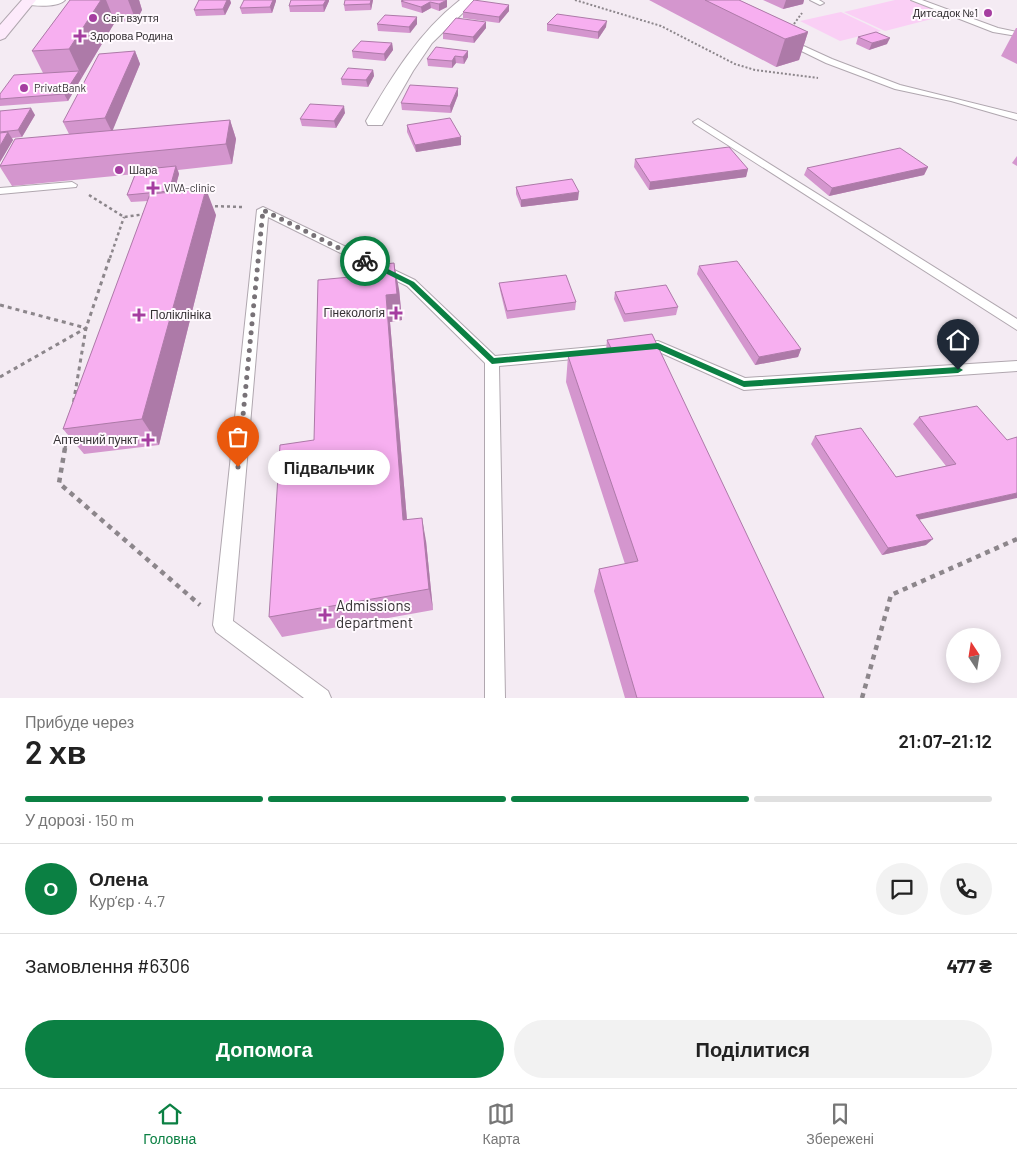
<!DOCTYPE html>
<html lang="uk">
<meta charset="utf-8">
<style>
body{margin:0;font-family:Barlow,sans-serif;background:#f2f2f2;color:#222;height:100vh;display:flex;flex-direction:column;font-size:19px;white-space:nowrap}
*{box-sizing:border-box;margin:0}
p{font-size:16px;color:#767676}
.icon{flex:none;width:28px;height:28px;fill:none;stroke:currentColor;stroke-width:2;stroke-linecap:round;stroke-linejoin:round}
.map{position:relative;height:698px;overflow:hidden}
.drawer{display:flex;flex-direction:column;background:#fff;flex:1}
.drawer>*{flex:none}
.needle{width:32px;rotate:348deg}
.controls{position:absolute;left:946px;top:628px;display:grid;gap:10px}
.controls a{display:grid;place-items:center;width:55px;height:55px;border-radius:50%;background:#fff;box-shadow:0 2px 12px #0003;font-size:25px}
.pin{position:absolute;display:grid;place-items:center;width:42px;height:42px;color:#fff;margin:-51px -21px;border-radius:50% 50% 50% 0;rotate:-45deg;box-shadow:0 0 5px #0007}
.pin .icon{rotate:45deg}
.courier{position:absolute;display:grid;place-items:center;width:50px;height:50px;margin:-25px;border:4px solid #0b8043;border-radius:50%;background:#fff;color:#222;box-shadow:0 1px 6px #0007}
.bubble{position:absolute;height:35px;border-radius:18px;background:#fff;box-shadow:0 2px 12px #0003;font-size:16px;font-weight:600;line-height:35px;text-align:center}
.overview em{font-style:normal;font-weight:600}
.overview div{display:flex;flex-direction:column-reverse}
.overview{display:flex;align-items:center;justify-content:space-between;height:85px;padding:0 25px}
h1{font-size:32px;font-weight:600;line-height:38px}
.bar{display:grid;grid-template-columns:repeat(4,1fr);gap:8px 5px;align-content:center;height:60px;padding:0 25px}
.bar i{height:6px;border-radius:4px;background:#e0e0e0}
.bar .active{background:#0b8043}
.bar p{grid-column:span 4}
.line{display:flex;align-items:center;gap:12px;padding:0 25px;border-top:1px solid #e0e0e0}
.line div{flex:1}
.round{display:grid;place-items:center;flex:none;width:52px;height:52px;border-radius:26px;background:#f2f2f2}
.cta{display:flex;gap:10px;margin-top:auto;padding:10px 25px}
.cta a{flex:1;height:58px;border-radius:30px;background:#0b8043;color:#fff;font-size:20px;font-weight:600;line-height:58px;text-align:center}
.cta a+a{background:#f2f2f2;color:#222}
.menu{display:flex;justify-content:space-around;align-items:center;height:70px;border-top:1px solid #e0e0e0;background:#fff;font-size:14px;color:#767676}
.menu a{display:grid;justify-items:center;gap:2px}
.menu .active{color:#0b8043}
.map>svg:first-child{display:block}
.green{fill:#facff5}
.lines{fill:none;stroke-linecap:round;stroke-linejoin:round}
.lane-casing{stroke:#b0a7af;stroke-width:2}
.street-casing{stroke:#b0a7af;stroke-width:2}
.secondary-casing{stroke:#b0a7af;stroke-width:2}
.path-far3{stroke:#8c868b;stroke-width:2;stroke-dasharray:2 2;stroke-linecap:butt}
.path-far2{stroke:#8c868b;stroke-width:2.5;stroke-dasharray:3 3;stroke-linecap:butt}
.path-far1{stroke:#8c868b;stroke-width:3;stroke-dasharray:4 4;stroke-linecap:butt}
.path{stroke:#8c868b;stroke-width:4.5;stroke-dasharray:5 5;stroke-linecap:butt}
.lane{fill:#fff;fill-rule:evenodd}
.street{fill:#fff;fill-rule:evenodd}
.secondary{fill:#fdeafb;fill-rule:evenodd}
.wall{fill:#d496ce}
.shaded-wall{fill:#ad7aa8}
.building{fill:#f7aff0;stroke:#ad7aa8}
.route{fill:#0b8043}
.done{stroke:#787277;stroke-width:5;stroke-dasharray:0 9}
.poi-dot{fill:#a53da0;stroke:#fff9fe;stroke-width:2}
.labels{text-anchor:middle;stroke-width:4;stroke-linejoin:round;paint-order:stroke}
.far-poi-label{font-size:11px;fill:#353134;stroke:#fff9fe;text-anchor:start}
.poi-label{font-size:12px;fill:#353134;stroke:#fff9fe;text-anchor:end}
.near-poi-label{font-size:15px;fill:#353134;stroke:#fff9fe;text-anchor:start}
</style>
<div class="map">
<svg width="1017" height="698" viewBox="0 0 1017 698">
<rect width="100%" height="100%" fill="#f4ebf3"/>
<g class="green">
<polygon points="895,0 910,0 947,15 885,31 844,12"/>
<polygon points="841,12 881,31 840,41 800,21"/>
</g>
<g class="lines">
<defs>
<g id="lane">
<polygon points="810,0 819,0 824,3 820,5"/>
<polygon points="911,0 922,0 998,28 1017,32 1017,36 993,32"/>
<polygon points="786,38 832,59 900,85 1017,114 1017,120 951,101 895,89 826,63 783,42 782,40"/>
<polygon points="698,119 1017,319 1017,330 695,124 693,122"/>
<polygon points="72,182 77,185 76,187 0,194 0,188"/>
<polygon points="263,207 415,280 495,356 658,341 745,378 1017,361 1017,371 744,390 657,351 499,366 505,698 485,698 485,363 407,286 268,217 233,621 328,691 331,698 304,698 216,632 213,625 257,210"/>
</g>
<g id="street">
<path d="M23 0H65C58 8 34 6 24 4Z"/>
<path d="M460 0H476L432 43 413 71 382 125H368L366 121C392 76 419 32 460 0Z"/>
</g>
<polygon id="secondary" points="22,0 36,0 5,38 0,40 0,25"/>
</defs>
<use href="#lane" class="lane-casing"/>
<use href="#street" class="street-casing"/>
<use href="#secondary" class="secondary-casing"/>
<g class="path-far3">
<polyline points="575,0 661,26 735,64 755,70 818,78"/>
<polyline points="794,24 802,13"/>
</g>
<g class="path-far2">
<polyline points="89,195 124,217 146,214"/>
<polyline points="209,206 243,207"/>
<polyline points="110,258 124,217"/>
</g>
<g class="path-far1">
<polyline points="0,305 86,328 73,405"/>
<polyline points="0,377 86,328 110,257"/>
<polyline points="65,449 68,431"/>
</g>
<g class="path">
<polyline points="65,448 59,483 200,605"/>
<polyline points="862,698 891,595 1017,539"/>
</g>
<use href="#lane" class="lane"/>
<use href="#street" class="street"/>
<use href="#secondary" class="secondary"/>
</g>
<g class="wall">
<polygon points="70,0 139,0 142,10 136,21 115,22 68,101 0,106 0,94 43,73 32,51"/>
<polygon points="199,0 230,0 231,3 225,15 196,16 194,10"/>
<polygon points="373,0 371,10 345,11 344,5"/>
<polygon points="445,0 447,7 439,11 431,8 422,13 402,7 401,1"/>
<polygon points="649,0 739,0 808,32 799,60 776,67"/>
<polygon points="763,0 804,0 803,4 783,9"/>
<polygon points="276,1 272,13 242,14 240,8"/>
<polygon points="329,1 324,12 290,12 289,6"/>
<polygon points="509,11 499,23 463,18 463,12"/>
<polygon points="486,22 486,28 474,43 443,39 443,33"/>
<polygon points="377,24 417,24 410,33 378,31"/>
<polygon points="547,24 606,27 598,39 547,31"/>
<polygon points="1016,28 1017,28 1017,64 1001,56"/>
<polygon points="858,37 887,44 869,50 856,44"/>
<polygon points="392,43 393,50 385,61 353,58 352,51"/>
<polygon points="135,51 140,64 112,131 230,120 236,139 232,164 178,170 179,174 174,192 216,215 159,445 84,454 63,429 148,201 131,202 127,195 135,174 12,186 0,167 0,165 69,134 63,122"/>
<polygon points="468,51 468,57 464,64 456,63 452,68 428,66 427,59"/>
<polygon points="373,70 374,76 368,87 342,85 341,79"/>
<polygon points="458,88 458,95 451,113 402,110 401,103"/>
<polygon points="0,111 35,115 22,137 12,138 13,140 0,162"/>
<polygon points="345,113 336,128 302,126 300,119"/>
<polygon points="407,125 461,137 461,145 416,152 407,132"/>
<polygon points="1017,156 1017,166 1012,163"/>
<polygon points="635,159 748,169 746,177 649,190 634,167"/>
<polygon points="928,167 924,175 829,196 804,175 807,168"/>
<polygon points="516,187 578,200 521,207 516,194"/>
<polygon points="699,266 801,349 798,357 755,365 697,274"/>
<polygon points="350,277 399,289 402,320 390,322 407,520 426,541 433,610 282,637 269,617 314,440"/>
<polygon points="499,283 576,302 575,310 507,319 500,290"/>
<polygon points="615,292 678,307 676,315 624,322 614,299"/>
<polygon points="607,340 824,698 625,698 594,591 599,569 625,564 566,382 568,356 606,351"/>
<polygon points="919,417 1007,440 919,520 926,545 882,555 811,444 815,436 896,477 946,466 913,424"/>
</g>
<g class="shaded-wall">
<polygon points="101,0 106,0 115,22 82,77 69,49"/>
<polygon points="128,0 139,0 142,10 136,21"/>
<polygon points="227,0 230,0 231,3 225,15 223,9"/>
<polygon points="273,0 276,0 276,1 272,13 270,7"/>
<polygon points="326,0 329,0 329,1 324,12 323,5"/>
<polygon points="371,0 373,0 371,10 370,4"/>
<polygon points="447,0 447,7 439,11 439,4"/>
<polygon points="786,0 804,0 803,4 783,9"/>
<polygon points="430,2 431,8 422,13 421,7"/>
<polygon points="509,5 509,11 499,23 499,17"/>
<polygon points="417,17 417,24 410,33 409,27"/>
<polygon points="607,21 606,27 598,39 598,32"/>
<polygon points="486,22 486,28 474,43 473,37"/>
<polygon points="808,32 799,60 776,67 785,39"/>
<polygon points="890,38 887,44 869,50 872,43"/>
<polygon points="392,43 393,50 385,61 384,54"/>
<polygon points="135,51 140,64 112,132 105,118"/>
<polygon points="468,51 468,57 464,64 463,57"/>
<polygon points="455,56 456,63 452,68 452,61"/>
<polygon points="373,70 374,76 368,87 366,80"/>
<polygon points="79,71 82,77 68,101 64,94"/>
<polygon points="458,88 458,95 451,113 450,106"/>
<polygon points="344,106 345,113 336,128 334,121"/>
<polygon points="31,108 35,115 22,137 18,130"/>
<polygon points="230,120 236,139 232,164 226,144"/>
<polygon points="8,132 13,140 0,162 0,146"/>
<polygon points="461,137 461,145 416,152 415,145"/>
<polygon points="176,166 179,174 172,198 169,191"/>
<polygon points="928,167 924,175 829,196 832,188"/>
<polygon points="748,169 746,177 649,190 650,182"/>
<polygon points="206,189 216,215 159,445 142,419"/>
<polygon points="579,192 578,200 521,207 521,200"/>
<polygon points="394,263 399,289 402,320 390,322 409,544 403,520 386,295"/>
<polygon points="801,349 798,357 755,365 759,357"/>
<polygon points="1017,493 1017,498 909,522 916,515"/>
<polygon points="422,518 426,541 433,610 429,589"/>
<polygon points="933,539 926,545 882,555 888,548"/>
</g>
<g class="building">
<polygon points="70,0 101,0 69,49 32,51"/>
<polygon points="199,0 227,0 223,9 194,10"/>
<polygon points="244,0 273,0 270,7 240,8"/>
<polygon points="291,0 326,0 323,5 289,6"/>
<polygon points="345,0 371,0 370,4 344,5"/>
<polygon points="404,0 447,0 439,4 430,2 421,7 401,1"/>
<polygon points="474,0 509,5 499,17 463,12"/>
<polygon points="705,0 739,0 808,32 785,39"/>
<polygon points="557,14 607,21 598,32 547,24"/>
<polygon points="385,15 417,17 409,27 377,24"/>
<polygon points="456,18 486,22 473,37 443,33"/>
<polygon points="876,32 890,38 872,43 858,37"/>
<polygon points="361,41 392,43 384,54 352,51"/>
<polygon points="436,47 468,51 463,57 455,56 452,61 427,59"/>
<polygon points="135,51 105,118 63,122 99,54"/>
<polygon points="348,68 373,70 366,80 341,79"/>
<polygon points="79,71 64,94 0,99 0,94 14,75"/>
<polygon points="410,85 458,88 450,106 401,103"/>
<polygon points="310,104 344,106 334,121 300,119"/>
<polygon points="31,108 18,130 0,132 0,111"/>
<polygon points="450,118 461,137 415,145 407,125"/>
<polygon points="230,120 226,144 0,166 15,139"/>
<polygon points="8,132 0,146 0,133"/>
<polygon points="729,147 748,169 650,182 635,159"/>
<polygon points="900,148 928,167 832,188 807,168"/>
<polygon points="176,166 169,191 127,195 137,170"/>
<polygon points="572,179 579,192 521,200 516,187"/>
<polygon points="206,189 142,419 63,429 150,194"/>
<polygon points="737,261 801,349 759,357 699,266"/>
<polygon points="394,263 397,294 386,295 403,520 422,518 429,589 269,617 280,445 314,440 318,280 350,277 350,268"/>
<polygon points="566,275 576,302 507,311 499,283"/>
<polygon points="666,285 678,307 625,314 615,292"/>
<polygon points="652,334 824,698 637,698 599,569 638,561 568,356 612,350 607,340"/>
<polygon points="977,406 1007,440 1017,437 1017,493 916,515 933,539 888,548 815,436 861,428 896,477 956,464 919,417"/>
</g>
<polygon class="route" points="363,259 368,259 414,282 494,358 658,343 744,381 958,367 963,370 958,373 744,387 657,349 492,364 409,285 363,262"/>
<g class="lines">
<polyline class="done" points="238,467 263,210 365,261"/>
</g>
<g class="poi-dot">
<circle cx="988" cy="13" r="5"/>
<circle cx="93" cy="18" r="5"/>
<path d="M77.5 28.5h5v5h5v5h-5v5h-5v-5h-5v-5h5z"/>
<circle cx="24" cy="88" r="5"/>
<circle cx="119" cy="170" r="5"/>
<path d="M150.5 180.5h5v5h5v5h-5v5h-5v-5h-5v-5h5z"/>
<path d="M393.5 305.5h5v5h5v5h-5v5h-5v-5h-5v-5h5z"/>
<path d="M136.5 307.5h5v5h5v5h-5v5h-5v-5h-5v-5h5z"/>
<path d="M145.5 432.5h5v5h5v5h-5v5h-5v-5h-5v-5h5z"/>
<path d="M322.5 607.5h5v5h5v5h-5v5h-5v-5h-5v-5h5z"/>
</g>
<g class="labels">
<g class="far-poi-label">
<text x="978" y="17" text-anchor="end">Дитсадок №1</text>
<text x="103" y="22">Світ взуття</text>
<text x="90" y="40">Здорова Родина</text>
<text x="34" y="92">PrivatBank</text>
<text x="129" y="174">Шара</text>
<text x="164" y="192">VIVA-clinic</text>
</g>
<g class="poi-label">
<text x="385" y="317">Гінекологія</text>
<text x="150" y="319" text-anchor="start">Поліклініка</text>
<text x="138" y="444">Аптечний пункт</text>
</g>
<g class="near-poi-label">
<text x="336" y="611">Admissions<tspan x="336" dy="17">department</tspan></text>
</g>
</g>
</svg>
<div class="controls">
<a><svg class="needle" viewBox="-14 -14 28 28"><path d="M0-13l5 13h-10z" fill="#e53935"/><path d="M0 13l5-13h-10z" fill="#767676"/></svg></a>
</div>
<div class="pin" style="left:238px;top:467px;background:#ea580c"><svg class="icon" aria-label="bag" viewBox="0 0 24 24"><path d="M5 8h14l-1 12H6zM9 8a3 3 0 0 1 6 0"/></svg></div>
<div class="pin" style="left:958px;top:370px;background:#1f2937"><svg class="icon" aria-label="home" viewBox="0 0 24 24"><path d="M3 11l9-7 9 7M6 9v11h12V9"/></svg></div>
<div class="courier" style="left:365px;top:261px"><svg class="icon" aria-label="bike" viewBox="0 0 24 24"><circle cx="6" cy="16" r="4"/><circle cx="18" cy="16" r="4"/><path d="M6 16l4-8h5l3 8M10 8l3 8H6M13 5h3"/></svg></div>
<div class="bubble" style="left:268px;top:450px;width:122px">Підвальчик</div>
</div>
<section class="drawer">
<div class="overview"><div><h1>2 хв</h1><p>Прибуде через</p></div><em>21:07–21:12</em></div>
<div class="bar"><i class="active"></i><i class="active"></i><i class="active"></i><i></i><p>У дорозі · 150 m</p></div>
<div class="line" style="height:90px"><b class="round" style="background:#0b8043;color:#fff">О</b><div><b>Олена</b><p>Кур’єр · 4.7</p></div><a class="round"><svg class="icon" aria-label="chat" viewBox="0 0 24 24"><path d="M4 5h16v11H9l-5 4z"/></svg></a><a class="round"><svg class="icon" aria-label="phone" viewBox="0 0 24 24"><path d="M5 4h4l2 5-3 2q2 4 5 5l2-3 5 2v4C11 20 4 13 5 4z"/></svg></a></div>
<div class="line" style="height:65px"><div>Замовлення #6306</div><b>477 ₴</b></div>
<div class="cta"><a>Допомога</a><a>Поділитися</a></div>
</section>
<nav class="menu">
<a class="active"><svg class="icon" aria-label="home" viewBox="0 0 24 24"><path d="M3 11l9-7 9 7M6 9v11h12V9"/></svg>Головна</a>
<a><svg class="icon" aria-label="map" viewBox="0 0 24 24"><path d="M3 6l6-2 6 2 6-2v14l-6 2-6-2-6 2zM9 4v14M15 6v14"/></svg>Карта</a>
<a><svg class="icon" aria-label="saved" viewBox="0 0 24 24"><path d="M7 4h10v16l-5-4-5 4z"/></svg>Збережені</a>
</nav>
